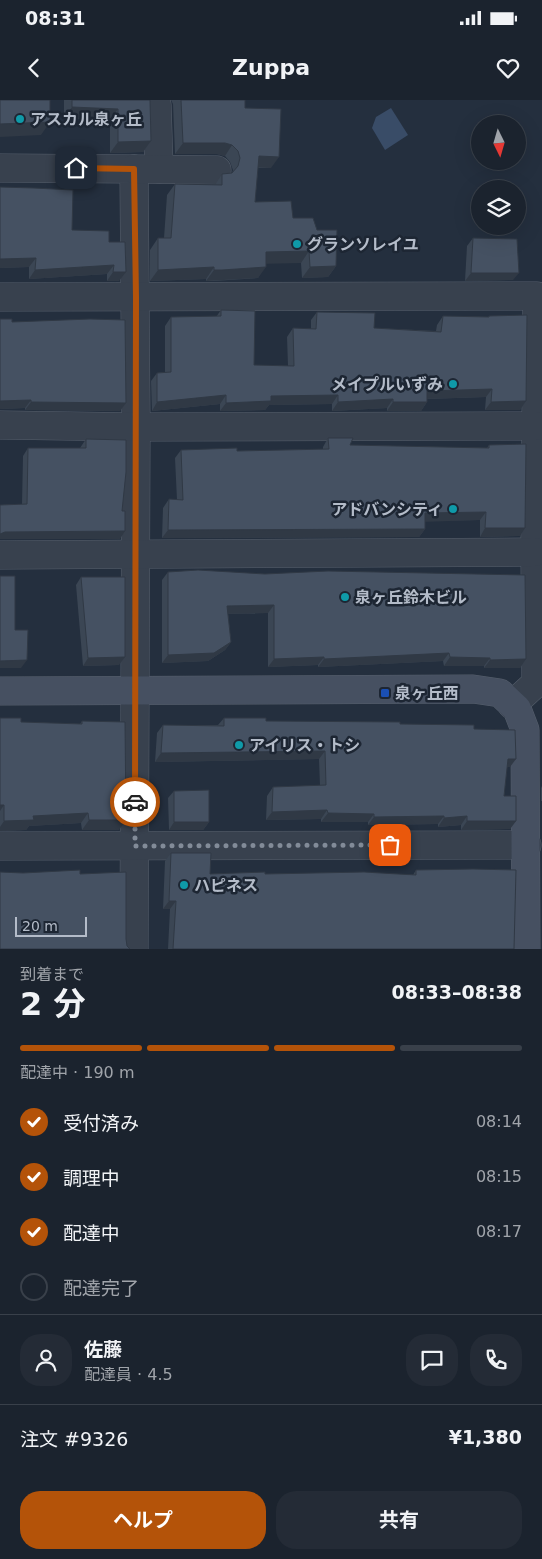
<!DOCTYPE html>
<html lang="ja">
<meta charset="utf-8">
<style>
body{margin:0;font-family:"DejaVu Sans","Noto Sans JP",sans-serif;background:#242b36;color:#f1f3f6;height:100vh;display:flex;flex-direction:column;font-size:19px;white-space:nowrap}
*{box-sizing:border-box;margin:0}
p{font-size:16px;color:#a0a4aa}
.icon{flex:none;width:28px;height:28px;fill:none;stroke:currentColor;stroke-width:2;stroke-linecap:round;stroke-linejoin:round}
.map{position:relative;height:849px;overflow:hidden}
.details{display:flex;flex-direction:column;background:#1b232e;flex:1}
.details>*{flex:none}
.needle{width:32px;rotate:175deg}
.fabs{position:absolute;left:471px;top:15px;display:grid;gap:10px}
.fabs a{display:grid;place-items:center;width:55px;height:55px;border-radius:50%;background:#1b232e;box-shadow:0 5px 20px #0002,0 0 0 1px #39404a;font-size:25px}
.scale{position:absolute;left:15px;bottom:12px;width:72px;box-sizing:border-box;padding-left:5px;border:2px solid #b4bcc9;border-top:0;font-size:14px;line-height:18px;white-space:nowrap;color:#b4bcc9;-webkit-text-stroke:4px #1d2633;paint-order:stroke}
.pin{position:absolute;display:grid;place-items:center;width:42px;height:42px;color:#fff;margin:-21px;border-radius:10px;box-shadow:0 2px 8px #0006}
.courier{position:absolute;display:grid;place-items:center;width:50px;height:50px;margin:-25px;border:4px solid #b45309;border-radius:50%;background:#fff;color:#222;box-shadow:0 1px 6px #0007}
.head em{font-style:normal;font-weight:700}
.head div{display:flex;flex-direction:column-reverse}
.head{display:flex;align-items:center;justify-content:space-between;height:85px;padding:0 20px}
h1{font-size:32px;font-weight:700;line-height:38px}
.bar{display:grid;grid-template-columns:repeat(4,1fr);gap:8px 5px;align-content:center;height:60px;padding:0 20px}
.bar i{height:6px;border-radius:4px;background:#39404a}
.bar .on{background:#b45309}
.bar p{grid-column:span 4}
.line{display:flex;align-items:center;gap:12px;padding:0 20px;border-top:1px solid #39404a}
.line div{flex:1}
.round{display:grid;place-items:center;flex:none;width:52px;height:52px;border-radius:20px;background:#242b36}
ol{padding:0 20px;list-style:none}
li{display:flex;align-items:center;gap:15px;height:55px}
li p{margin-inline-start:auto}
li .icon{padding:5px;border-radius:50%;background:#b45309;color:#fff;stroke-width:4}
li:last-child{color:#a0a4aa}
li i{width:28px;height:28px;border:2px solid #39404a;border-radius:50%}
.primary-button{display:flex;gap:10px;margin-top:auto;padding:10px 20px}
.primary-button a{flex:1;height:58px;border-radius:20px;background:#b45309;color:#fff;font-size:20px;font-weight:700;line-height:58px;text-align:center}
.primary-button a+a{background:#242b36;color:#f1f3f6}
.status{display:flex;justify-content:space-between;align-items:center;height:35px;padding:0 25px;background:#1b232e;direction:ltr}
.status svg{height:14px;fill:currentColor}
header{display:flex;justify-content:space-between;align-items:center;height:65px;padding:0 20px;background:#1b232e;font-size:22px;font-weight:700}
.map>svg:first-child{display:block}
.water{fill:#394c67}
.lines{fill:none;stroke-linecap:round;stroke-linejoin:round}
.street-casing{stroke:#565f6c;stroke-width:29}
.secondary-casing{stroke:#565f6c;stroke-width:29}
.street{stroke:#38414e;stroke-width:28}
.secondary{stroke:#465061;stroke-width:28}
.wall{fill:#3b4654}
.shaded-wall{fill:#303945}
.building{fill:#455162;stroke:#303945}
.done{stroke:#828b98;stroke-width:5;stroke-dasharray:0 9}
.route{stroke:#b45309;stroke-width:6}
.culture-dot{fill:#0f9aa8;stroke:#1d2633;stroke-width:2}
.transit-dot{fill:#1a4fb4;stroke:#1d2633;stroke-width:2}
.labels{text-anchor:middle;stroke-width:5;stroke-linejoin:round;paint-order:stroke}
.poi-label{font-size:16px;font-weight:bold;fill:#b4bcc9;stroke:#1d2633;text-anchor:start}
</style>
<div class="status"><b>08:31</b><svg viewBox="0 0 49 12"><path d="M0 12V9h3v3zM5 12V6h3v6zM10 12V3h3v9zM15 12V0h3v12zM26 1h20v11H26zM47 4h2v5h-2z"/></svg></div>
<header><svg class="icon" aria-label="back" viewBox="0 0 24 24"><path d="M15 5l-7 7 7 7"/></svg>Zuppa<svg class="icon" aria-label="heart" viewBox="0 0 24 24"><path d="M12 20l-8-8c-3-5 5-10 8-4 3-6 11-1 8 4z"/></svg></header>
<div class="map">
<svg width="542" height="849" viewBox="0 0 542 849">
<rect width="100%" height="100%" fill="#242f3e"/>
<polygon class="water" points="391,8 408,35 385,50 372,28 376,17"/>
<g class="lines">
<defs>
<g id="street">
<polyline points="157,5 159,69"/>
<polyline points="0,68 134,69 136,327 134,849"/>
<polyline points="134,69 217,70"/>
<polyline points="0,197 537,196 535,452 536,583 512,605"/>
<polyline points="0,325 136,327 536,326"/>
<polyline points="0,455 535,452"/>
<polyline points="0,746 527,745"/>
</g>
<polyline id="secondary" points="0,591 473,589 500,593 517,609 525,630 526,849"/>
</defs>
<use href="#street" class="street-casing"/>
<use href="#secondary" class="secondary-casing"/>
<use href="#street" class="street"/>
<use href="#secondary" class="secondary"/>
</g>
<g class="wall">
<polygon points="64,0 150,0 151,41 143,52 110,53 110,20 64,18"/>
<polygon points="171,0 245,0 245,8 271,68 258,68 255,102 293,118 317,130 336,166 328,177 302,178 301,163 266,163 258,178 214,181 206,181 206,179 150,181 150,150 158,138 164,138 167,95 175,84 215,85 222,74 232,73 233,70 230,62 225,56 217,54 175,54 173,4"/>
<polygon points="0,87 72,130 109,142 119,181 107,181 107,174 29,179 29,167 0,168"/>
<polygon points="473,138 513,180 465,181 467,146"/>
<polygon points="221,210 254,265 288,266 287,237 293,228 311,229 311,220 317,212 374,228 436,231 437,225 443,216 488,217 489,216 526,301 520,310 485,310 486,297 427,299 427,302 421,311 387,311 387,308 332,311 332,304 269,305 265,310 220,311 220,304 152,311 151,281 157,273 165,272 165,226 171,217 216,217"/>
<polygon points="0,219 12,222 120,311 25,310 25,308 0,309"/>
<polygon points="328,338 350,345 487,348 489,345 520,436 480,437 480,420 425,421 425,429 419,437 162,438 163,408 169,399 177,400 175,358 181,350 237,351 323,349 323,347"/>
<polygon points="86,339 122,411 120,439 0,439 0,405 22,404 23,356 28,348 80,348"/>
<polygon points="168,472 526,559 520,568 484,568 484,566 444,566 443,561 318,567 318,565 268,567 268,513 228,514 231,542 225,550 208,561 162,563 162,480"/>
<polygon points="81,477 119,565 83,566 76,485"/>
<polygon points="0,618 21,622 80,624 82,621 119,730 82,730 81,723 29,726 26,730 0,731"/>
<polygon points="224,618 266,621 400,624 474,629 510,667 507,667 504,696 516,721 510,729 461,730 461,725 438,727 438,724 368,725 368,722 321,722 321,719 266,720 267,696 273,687 320,686 319,659 155,662 157,633 163,625 218,625"/>
<polygon points="542,686 542,701 541,701 541,688"/>
<polygon points="174,691 209,722 203,730 169,730 168,698"/>
<polygon points="171,753 210,774 413,775 416,770 514,849 168,849 170,809 163,809 165,761"/>
</g>
<g class="shaded-wall">
<polygon points="72,7 118,9 110,20 64,18"/>
<polygon points="50,22 41,35 0,37 0,24"/>
<polygon points="151,41 143,52 110,53 118,42"/>
<polygon points="183,43 225,43 232,45 225,56 217,54 175,54"/>
<polygon points="259,56 279,57 271,68 251,67"/>
<polygon points="309,151 301,163 258,164 266,152"/>
<polygon points="36,158 29,167 0,168 0,159"/>
<polygon points="114,165 107,174 29,179 35,170"/>
<polygon points="336,166 328,177 302,178 310,167"/>
<polygon points="214,167 206,179 150,181 158,170"/>
<polygon points="266,167 258,178 206,181 214,170"/>
<polygon points="113,172 126,172 119,181 107,181"/>
<polygon points="471,173 519,173 513,180 465,181"/>
<polygon points="492,289 486,297 421,299 427,291"/>
<polygon points="226,295 220,304 152,311 157,302"/>
<polygon points="338,295 332,304 269,305 265,310 220,311 226,303 271,296"/>
<polygon points="393,299 387,308 332,311 338,302"/>
<polygon points="31,300 25,308 0,309 0,301"/>
<polygon points="526,301 520,310 485,310 491,302"/>
<polygon points="31,302 126,303 120,311 25,310"/>
<polygon points="393,302 427,302 421,311 387,311"/>
<polygon points="486,412 480,420 420,422 425,413"/>
<polygon points="485,428 525,428 520,436 480,437"/>
<polygon points="425,429 419,437 162,438 168,430"/>
<polygon points="125,431 120,439 0,439 0,434 5,432"/>
<polygon points="274,505 268,513 222,514 227,506"/>
<polygon points="231,542 225,550 208,561 162,563 168,555"/>
<polygon points="449,553 443,561 318,567 324,559"/>
<polygon points="125,557 119,565 83,566 88,558"/>
<polygon points="324,557 318,565 268,567 274,559"/>
<polygon points="450,557 490,558 484,566 444,566"/>
<polygon points="526,559 520,568 484,568 490,560"/>
<polygon points="27,560 21,568 0,568 0,561"/>
<polygon points="325,651 319,659 155,662 161,653"/>
<polygon points="508,659 516,659 510,667 502,667"/>
<polygon points="0,705 4,705 0,711"/>
<polygon points="327,710 321,719 266,720 272,712"/>
<polygon points="88,713 81,723 29,726 26,730 0,731 0,727 4,721 33,716"/>
<polygon points="328,713 374,714 368,722 321,722"/>
<polygon points="444,716 438,724 368,725 374,717"/>
<polygon points="467,716 461,725 438,727 444,718"/>
<polygon points="89,720 126,720 119,730 82,730"/>
<polygon points="467,721 516,721 510,729 461,730"/>
<polygon points="174,722 209,722 203,730 169,730"/>
<polygon points="169,801 176,801 170,809 163,809"/>
</g>
<g class="building">
<polygon points="0,0 50,0 50,22 0,24"/>
<polygon points="72,0 150,0 151,41 118,42 118,9 72,7"/>
<polygon points="181,0 245,0 245,8 281,9 279,57 259,56 255,102 291,101 293,118 313,118 317,130 337,130 336,166 310,167 309,151 266,152 266,167 222,170 214,170 214,167 158,170 158,138 171,138 175,84 222,85 222,74 232,73 238,66 240,58 238,51 232,45 225,43 183,43"/>
<polygon points="0,87 34,88 73,90 72,130 109,131 109,142 125,142 126,172 113,172 114,165 35,170 36,158 0,159"/>
<polygon points="473,138 517,139 519,173 471,173"/>
<polygon points="221,210 255,211 254,265 294,266 293,228 316,229 317,212 375,213 374,228 441,232 443,216 489,217 489,216 527,215 526,301 491,302 492,289 427,291 427,302 393,302 393,299 338,302 338,295 271,296 271,301 226,303 226,295 157,302 157,273 171,272 171,217 221,216"/>
<polygon points="0,219 12,219 12,222 90,219 125,220 126,303 31,302 31,300 0,301"/>
<polygon points="328,338 353,338 350,345 489,348 489,345 526,344 525,428 485,428 486,412 425,413 425,429 168,430 169,399 183,400 181,350 237,348 237,351 329,349"/>
<polygon points="86,339 126,340 126,372 122,411 125,411 125,431 5,432 0,434 0,405 27,404 28,348 86,348"/>
<polygon points="198,470 265,474 328,471 525,475 526,559 490,560 490,558 450,557 449,553 324,559 324,557 274,559 274,505 227,506 231,542 214,553 168,555 168,472"/>
<polygon points="0,476 15,476 15,530 28,530 27,560 0,561"/>
<polygon points="81,477 125,477 125,557 88,558"/>
<polygon points="0,618 21,618 21,622 82,624 82,621 125,622 126,720 89,720 88,713 33,716 34,720 4,721 4,705 0,705"/>
<polygon points="224,618 266,618 266,621 400,622 400,624 474,625 474,629 515,630 516,659 508,659 504,696 516,696 516,721 467,721 467,716 444,718 444,716 374,717 374,714 328,713 327,710 272,712 273,687 326,685 325,651 161,653 163,625 224,626"/>
<polygon points="209,690 209,722 174,722 174,691"/>
<polygon points="171,753 211,753 210,774 265,772 265,774 364,772 416,775 416,770 473,769 516,770 514,849 173,849 176,801 169,801"/>
<polygon points="80,770 80,774 126,772 126,839 127,846 130,849 0,849 0,772 23,773"/>
</g>
<g class="lines">
<polyline class="done" points="135,702 135,746 390,745"/>
<polyline class="route" points="76,68 134,69 136,197 135,702"/>
</g>
<g class="culture-dot">
<circle cx="20" cy="19" r="5"/>
<circle cx="297" cy="144" r="5"/>
<circle cx="453" cy="284" r="5"/>
<circle cx="453" cy="409" r="5"/>
<circle cx="345" cy="497" r="5"/>
<circle cx="239" cy="645" r="5"/>
<circle cx="184" cy="785" r="5"/>
</g>
<rect class="transit-dot" x="380" y="588" width="10" height="10" rx="2.5"/>
<g class="labels">
<g class="poi-label">
<text x="30" y="25">アスカル泉ヶ丘</text>
<text x="307" y="150">グランソレイユ</text>
<text x="443" y="290" text-anchor="end">メイプルいずみ</text>
<text x="443" y="415" text-anchor="end">アドバンシティ</text>
<text x="355" y="503">泉ヶ丘鈴木ビル</text>
<text x="395" y="599">泉ヶ丘西</text>
<text x="249" y="651">アイリス・トシ</text>
<text x="194" y="791">ハピネス</text>
</g>
</g>
</svg>
<div class="fabs">
<a><svg class="needle" viewBox="-14 -14 28 28"><path d="M0-13l5 13h-10z" fill="#e53935"/><path d="M0 13l5-13h-10z" fill="#a0a4aa"/></svg></a>
<a><svg class="icon" aria-label="layers" viewBox="0 0 24 24"><path d="M12 4l9 5-9 5-9-5zM3 14l9 5 9-5"/></svg></a>
</div>
<div class="scale">20 m</div>
<div class="pin" style="left:390px;top:745px;background:#ea580c"><svg class="icon" aria-label="bag" viewBox="0 0 24 24"><path d="M5 8h14l-1 12H6zM9 8a3 3 0 0 1 6 0"/></svg></div>
<div class="pin" style="left:76px;top:68px;background:#1f2937"><svg class="icon" aria-label="home" viewBox="0 0 24 24"><path d="M3 11l9-7 9 7M6 9v11h12V9"/></svg></div>
<div class="courier" style="left:135px;top:702px"><svg class="icon" aria-label="car" viewBox="0 0 24 24"><path d="M5 17H2v-5l4-1 3-4h7l3 4 3 1v5h-3M9 17h6M6 11h13"/><circle cx="7" cy="17" r="2"/><circle cx="17" cy="17" r="2"/></svg></div>
</div>
<section class="details">
<div class="head"><div><h1>2 分</h1><p>到着まで</p></div><em>08:33–08:38</em></div>
<div class="bar"><i class="on"></i><i class="on"></i><i class="on"></i><i></i><p>配達中 · 190 m</p></div>
<ol>
<li><svg class="icon" aria-label="check" viewBox="0 0 24 24"><path d="M5 12l5 5 9-10"/></svg>受付済み<p>08:14</p></li>
<li><svg class="icon" aria-label="check" viewBox="0 0 24 24"><path d="M5 12l5 5 9-10"/></svg>調理中<p>08:15</p></li>
<li><svg class="icon" aria-label="check" viewBox="0 0 24 24"><path d="M5 12l5 5 9-10"/></svg>配達中<p>08:17</p></li>
<li><i></i>配達完了</li>
</ol>
<div class="line" style="height:90px"><a class="round"><svg class="icon" aria-label="person" viewBox="0 0 24 24"><circle cx="12" cy="8" r="4"/><path d="M4 21q1-7 8-7t8 7"/></svg></a><div><b>佐藤</b><p>配達員 · 4.5</p></div><a class="round"><svg class="icon" aria-label="chat" viewBox="0 0 24 24"><path d="M4 5h16v11H9l-5 4z"/></svg></a><a class="round"><svg class="icon" aria-label="phone" viewBox="0 0 24 24"><path d="M5 4h4l2 5-3 2q2 4 5 5l2-3 5 2v4C11 20 4 13 5 4z"/></svg></a></div>
<div class="line" style="height:65px"><div>注文 #9326</div><b>¥1,380</b></div>
<div class="primary-button"><a>ヘルプ</a><a>共有</a></div>
</section>
